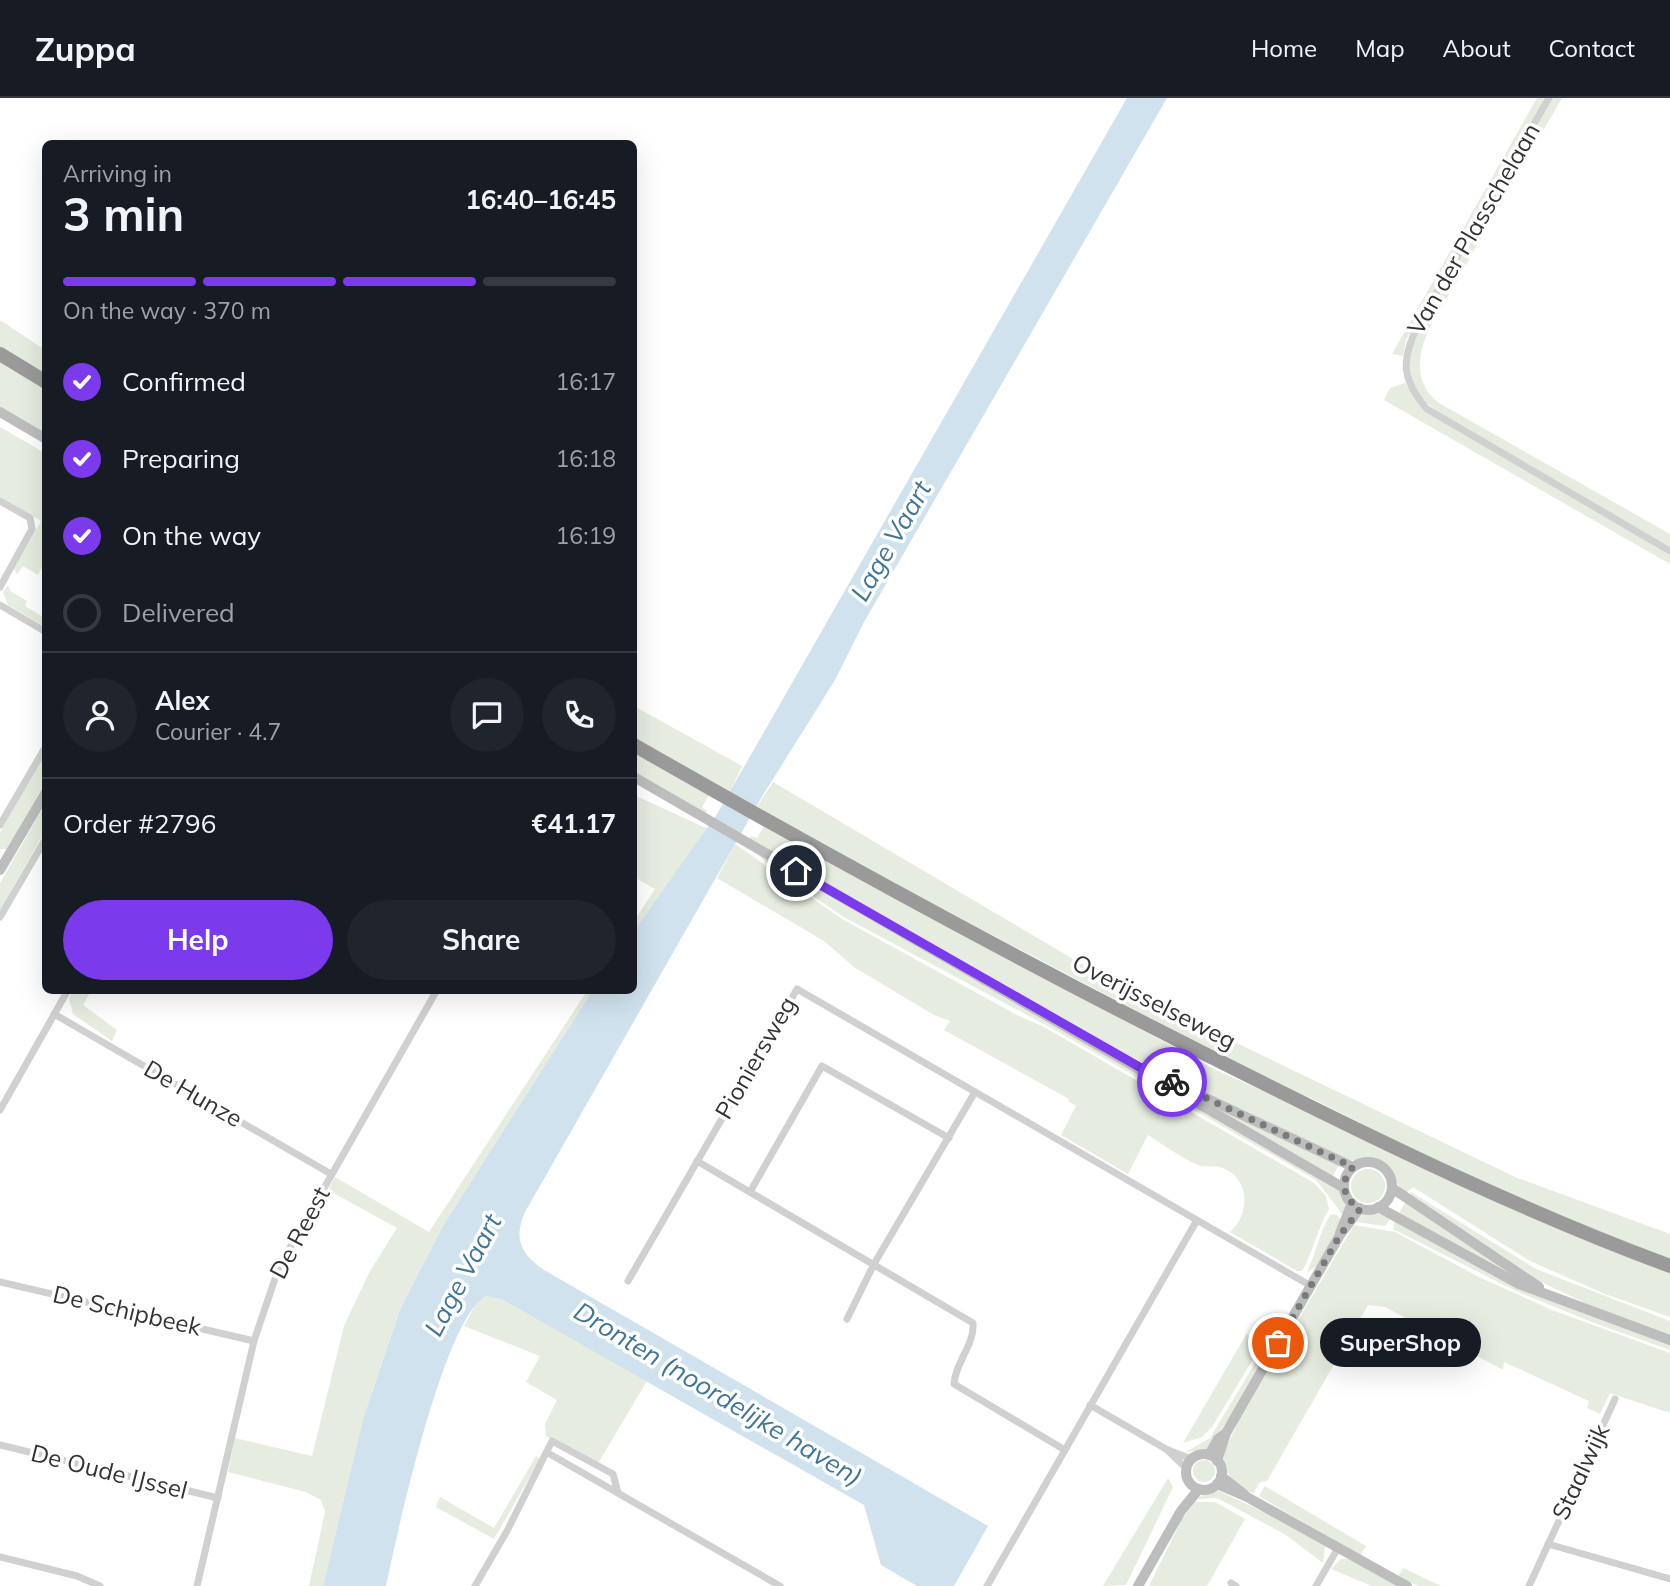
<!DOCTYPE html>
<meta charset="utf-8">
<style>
body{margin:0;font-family:Mulish,sans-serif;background:#20242c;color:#f1f3f6;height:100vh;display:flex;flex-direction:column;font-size:26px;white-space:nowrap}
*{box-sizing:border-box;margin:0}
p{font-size:23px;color:#9ea1a6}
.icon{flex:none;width:38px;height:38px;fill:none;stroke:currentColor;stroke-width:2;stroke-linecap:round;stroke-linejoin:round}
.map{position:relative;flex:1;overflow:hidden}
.sheet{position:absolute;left:42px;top:42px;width:595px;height:854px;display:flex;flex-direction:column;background:#171b24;border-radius:10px;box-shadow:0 7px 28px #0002}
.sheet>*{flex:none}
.pin{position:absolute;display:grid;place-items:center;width:60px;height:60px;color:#fff;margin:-30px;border:4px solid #fff;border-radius:50%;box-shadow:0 2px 7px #0007}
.courier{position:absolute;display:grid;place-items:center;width:70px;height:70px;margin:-35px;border:5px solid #7c3aed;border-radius:50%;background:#fff;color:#222;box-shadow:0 2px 9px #0007}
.bubble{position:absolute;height:49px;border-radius:24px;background:#171b24;box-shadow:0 7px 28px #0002;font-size:23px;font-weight:700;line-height:49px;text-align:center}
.headline em{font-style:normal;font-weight:700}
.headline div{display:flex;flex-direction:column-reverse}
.headline{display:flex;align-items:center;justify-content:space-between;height:119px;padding:0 21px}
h1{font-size:46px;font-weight:700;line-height:52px}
.bar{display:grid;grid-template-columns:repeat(4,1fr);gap:10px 7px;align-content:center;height:84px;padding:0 21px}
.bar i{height:9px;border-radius:5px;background:#363941}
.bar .on{background:#7c3aed}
.bar p{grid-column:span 4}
.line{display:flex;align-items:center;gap:18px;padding:0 21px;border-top:2px solid #363941}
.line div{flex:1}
.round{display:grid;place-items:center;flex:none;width:74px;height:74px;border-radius:37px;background:#20242c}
ol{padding:0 21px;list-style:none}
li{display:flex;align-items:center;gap:21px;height:77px}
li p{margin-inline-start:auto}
li .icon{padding:7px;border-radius:50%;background:#7c3aed;color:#fff;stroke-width:4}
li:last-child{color:#9ea1a6}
li i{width:38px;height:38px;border:4px solid #363941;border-radius:50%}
.button{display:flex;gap:14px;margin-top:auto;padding:14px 21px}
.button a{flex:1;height:80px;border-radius:42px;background:#7c3aed;color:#fff;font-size:28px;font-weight:700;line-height:80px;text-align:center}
.button a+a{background:#20242c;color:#f1f3f6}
header{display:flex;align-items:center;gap:42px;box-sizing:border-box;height:98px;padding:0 35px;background:#171b24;border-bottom:2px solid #363941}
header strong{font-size:33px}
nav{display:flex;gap:38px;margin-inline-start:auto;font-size:24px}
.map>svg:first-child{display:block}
.green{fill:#e6ecdf}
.water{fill:#cfe2ee}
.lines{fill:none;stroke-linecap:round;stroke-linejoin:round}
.street{stroke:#d0d0d0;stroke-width:7}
.secondary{stroke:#bdbdbd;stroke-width:10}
.highway{stroke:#9a9a9a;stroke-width:14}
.done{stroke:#7a7a7a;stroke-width:7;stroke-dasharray:0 12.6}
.route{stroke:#7c3aed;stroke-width:9}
.labels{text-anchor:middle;stroke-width:7;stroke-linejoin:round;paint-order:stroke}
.street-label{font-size:24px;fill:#333;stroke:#fff}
.water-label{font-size:26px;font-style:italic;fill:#3f7597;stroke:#fff}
</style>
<header>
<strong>Zuppa</strong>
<nav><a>Home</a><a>Map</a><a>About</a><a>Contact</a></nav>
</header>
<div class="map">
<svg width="1670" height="1488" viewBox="0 0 1670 1488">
<rect width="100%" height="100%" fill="#fff"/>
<g class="green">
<polygon points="1537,0 1546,0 1406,242 1403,258 1392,256"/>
<path d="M1553 0H1562L1429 231C1417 258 1414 286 1439 305L1670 436V449L1447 320C1415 298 1404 284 1412 245Z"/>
<polygon points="0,222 45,252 45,278 0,249"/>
<polygon points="0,262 45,290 45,335 0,309"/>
<polygon points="1405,285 1427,314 1670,456 1670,466 1384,302 1390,290"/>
<polygon points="0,329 45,355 45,463 38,477 23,468 17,476 14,471 41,423 0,399"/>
<polygon points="8,487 10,493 27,503 25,508 45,520 45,529 8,507 3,494"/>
<polygon points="634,608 742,668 729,696 634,641"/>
<polygon points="634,653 709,697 702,709 707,713 706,716 634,674"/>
<polygon points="45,654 45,685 7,751 0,751 0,734"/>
<polygon points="773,684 1080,865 1199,927 1515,1079 1670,1136 1670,1163 1474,1082 1311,1000 1289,993 755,712"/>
<polygon points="634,697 708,731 634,833 634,823 655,791 634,779"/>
<polygon points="45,706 45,733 0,812 0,785"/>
<path d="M764 728 1216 972 1670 1174V1219L1605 1196 1530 1163 1413 1089 1405 1096C1393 1084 1391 1064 1371 1061 1364 1060 1357 1063 1349 1062L1128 957 749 741 751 738 757 740Z"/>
<path d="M735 746 842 821 1017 917 1044 929 1314 1085 1326 1098 1329 1111C1317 1131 1314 1152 1302 1173H1297L1230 1134C1250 1116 1251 1082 1223 1070 1215 1067 1208 1069 1201 1068 1187 1064 1161 1045 1148 1037L1128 1076 1061 1037 1076 1008 1068 1003 1069 1001 944 932 950 923 934 917 854 869 824 843 717 780Z"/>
<polygon points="756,755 1341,1094 1346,1107 1343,1117 1316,1082 1057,933 844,819 777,774"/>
<polygon points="73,893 91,893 83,907 117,932 112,943 73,916 69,900"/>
<polygon points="587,893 592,893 443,1128 401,1209 363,1321 323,1488 309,1488 325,1414 321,1402 306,1394 228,1374 235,1340 312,1358 344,1228 369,1175 397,1130 328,1092 335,1079 429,1134"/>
<polygon points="1187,993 1340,1065 1332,1080"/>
<circle cx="1368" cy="1088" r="17"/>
<polygon points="1411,1094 1536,1171 1670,1223 1670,1238 1600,1212 1537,1182 1409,1098"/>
<polygon points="1406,1103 1522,1184 1398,1117"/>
<polygon points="1371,1114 1391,1120 1385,1128 1356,1124 1362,1117"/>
<path d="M1335 1116 1341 1121C1333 1137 1326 1167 1307 1174 1316 1156 1319 1135 1330 1117Z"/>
<polygon points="1395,1122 1551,1202 1670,1247 1670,1252 1594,1225 1516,1193 1393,1131"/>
<path d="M1354 1127 1395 1134 1479 1179 1552 1212 1670 1255V1315L1610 1295 1600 1316 1587 1310 1589 1303 1504 1264 1503 1272 1385 1209 1368 1207 1267 1383 1260 1384 1253 1396C1213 1369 1219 1364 1239 1322Z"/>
<polygon points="487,1198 503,1202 647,1283 597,1367 546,1338 545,1326 557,1302 526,1284 540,1258 464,1228 477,1204"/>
<polygon points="1247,1235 1257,1255 1212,1329 1202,1339 1183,1345"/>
<polygon points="1260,1257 1259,1268 1231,1318 1207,1351 1186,1354 1210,1340"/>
<polygon points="536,1358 540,1361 494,1441 436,1409 440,1399 494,1430"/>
<circle cx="1204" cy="1373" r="11"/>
<polygon points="1168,1380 1173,1389 1126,1487 1103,1488"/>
<polygon points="1265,1388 1366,1448 1360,1458 1259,1398"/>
<polygon points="1219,1393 1272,1418 1325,1448 1323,1465 1286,1437 1223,1403 1216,1400 1197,1401 1206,1395"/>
<polygon points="1195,1404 1215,1404 1245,1421 1207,1488 1149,1488 1182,1421"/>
<polygon points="1341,1461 1348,1461 1399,1488 1372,1488 1331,1471"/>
<polygon points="1403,1470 1441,1488 1418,1488 1398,1479"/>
</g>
<path class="water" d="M1127 0H1167L864 524 835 582 763 697 525 1114C513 1141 521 1156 544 1172L988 1428 954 1488H917L881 1467 864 1407 503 1202 487 1198C445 1214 396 1440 386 1488H323L363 1321 401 1209 443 1128 592 893 634 892V833L717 716Z"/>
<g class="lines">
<g class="street">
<path d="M1549 0 1418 227C1401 262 1401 281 1427 311L1670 453"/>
<polyline points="0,403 30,420 32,431 0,489"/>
<polyline points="0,507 46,534"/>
<polyline points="0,727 46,648"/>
<polyline points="0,819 46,740"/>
<polyline points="54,916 331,1076"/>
<polyline points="0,1012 68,892"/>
<path d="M697 1063 973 1225C975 1246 955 1265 954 1286L1065 1352"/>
<polyline points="750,1094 822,968 949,1040"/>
<polyline points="628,1183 797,891 1311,1188"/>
<polyline points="0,1184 254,1243"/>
<polyline points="847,1221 874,1166 975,994"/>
<polyline points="1090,1307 1166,1351 1186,1370"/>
<polyline points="0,1347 218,1400"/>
<polyline points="1166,1351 1191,1361"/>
<polyline points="548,1355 780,1488"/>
<polyline points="1548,1446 1670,1481"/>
<polyline points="0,1459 77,1478 100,1488"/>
<polyline points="1231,1485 1236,1488"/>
<polyline points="197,1488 254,1243 279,1169 437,892"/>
<polyline points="475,1488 507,1433 552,1343 613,1376 618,1395"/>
<polyline points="987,1488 1197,1122"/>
<polyline points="1316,1488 1338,1450"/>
<polyline points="1529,1488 1615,1301"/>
</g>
<g class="secondary">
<polyline points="0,314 46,341"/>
<polyline points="634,679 1344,1090"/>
<polyline points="0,772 46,694"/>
<polyline points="1172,984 1353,1069"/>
<circle cx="1368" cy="1088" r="24"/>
<polyline points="1392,1090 1539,1189"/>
<polyline points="1378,1109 1519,1186 1670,1242"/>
<polyline points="1340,1135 1352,1105"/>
<circle cx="1204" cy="1374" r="18"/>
<polyline points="1209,1357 1218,1341 1226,1335"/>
<polyline points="1217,1363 1226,1335 1340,1137 1360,1110"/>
<polyline points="1221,1378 1245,1397"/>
<polyline points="1217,1386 1247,1399 1407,1488"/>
<polyline points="1138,1488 1181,1413 1199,1391"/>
</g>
<g class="highway">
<polyline points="0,256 46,284"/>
<path d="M634 647C838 764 1044 876 1255 981 1391 1049 1527 1115 1670 1168"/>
</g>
</g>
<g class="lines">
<path class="done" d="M1172 984 1353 1069C1339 1083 1343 1101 1360 1111L1340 1137 1278 1245"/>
<polyline class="route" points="796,773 1150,975 1172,984"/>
</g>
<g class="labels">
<g class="street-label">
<text transform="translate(1474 131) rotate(-60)" y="8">Van der Plasschelaan</text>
<text transform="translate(1154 904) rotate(27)" y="8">Overijsselseweg</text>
<text transform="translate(756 960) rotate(-60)" y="8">Pioniersweg</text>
<text transform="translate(193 996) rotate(30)" y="8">De Hunze</text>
<text transform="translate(300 1135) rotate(-62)" y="8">De Reest</text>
<text transform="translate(127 1213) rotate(13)" y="8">De Schipbeek</text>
<text transform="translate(109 1374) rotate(14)" y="8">De Oude IJssel</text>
<text transform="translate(1581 1374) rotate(-65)" y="8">Staalwijk</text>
</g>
<g class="water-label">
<text transform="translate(891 443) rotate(-60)" y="9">Lage Vaart</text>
<text transform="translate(463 1177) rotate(-62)" y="9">Lage Vaart</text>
<text transform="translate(718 1296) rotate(31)" y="9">Dronten (noordelijke haven)</text>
</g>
</g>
</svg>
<div class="pin" style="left:1278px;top:1245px;background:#ea580c"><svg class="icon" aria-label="bag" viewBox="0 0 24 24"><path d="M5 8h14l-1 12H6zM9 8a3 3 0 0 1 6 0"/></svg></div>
<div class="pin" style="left:796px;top:773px;background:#1f2937"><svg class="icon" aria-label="home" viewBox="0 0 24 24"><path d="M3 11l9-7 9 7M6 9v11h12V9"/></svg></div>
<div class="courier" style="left:1172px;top:984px"><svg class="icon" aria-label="bike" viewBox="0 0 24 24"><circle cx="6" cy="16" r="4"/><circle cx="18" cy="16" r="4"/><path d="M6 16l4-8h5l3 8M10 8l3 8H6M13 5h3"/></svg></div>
<div class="bubble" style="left:1320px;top:1220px;width:161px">SuperShop</div>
<section class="sheet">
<div class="headline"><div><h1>3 min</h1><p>Arriving in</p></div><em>16:40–16:45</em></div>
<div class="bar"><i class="on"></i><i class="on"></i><i class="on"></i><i></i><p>On the way · 370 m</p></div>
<ol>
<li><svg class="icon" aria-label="check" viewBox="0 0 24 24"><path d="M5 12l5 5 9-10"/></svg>Confirmed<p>16:17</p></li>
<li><svg class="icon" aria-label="check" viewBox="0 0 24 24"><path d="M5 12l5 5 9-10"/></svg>Preparing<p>16:18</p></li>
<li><svg class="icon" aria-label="check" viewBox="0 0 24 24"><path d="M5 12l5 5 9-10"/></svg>On the way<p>16:19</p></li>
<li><i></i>Delivered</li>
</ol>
<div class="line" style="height:126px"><a class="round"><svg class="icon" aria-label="person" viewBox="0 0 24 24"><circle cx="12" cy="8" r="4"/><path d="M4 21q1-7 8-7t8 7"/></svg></a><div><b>Alex</b><p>Courier · 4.7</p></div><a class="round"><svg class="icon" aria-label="chat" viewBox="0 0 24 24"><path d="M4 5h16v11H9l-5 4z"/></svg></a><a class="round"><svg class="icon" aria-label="phone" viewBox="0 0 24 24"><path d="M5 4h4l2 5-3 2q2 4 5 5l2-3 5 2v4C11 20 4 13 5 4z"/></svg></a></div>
<div class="line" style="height:91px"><div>Order #2796</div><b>€41.17</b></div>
<div class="button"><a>Help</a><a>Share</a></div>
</section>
</div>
